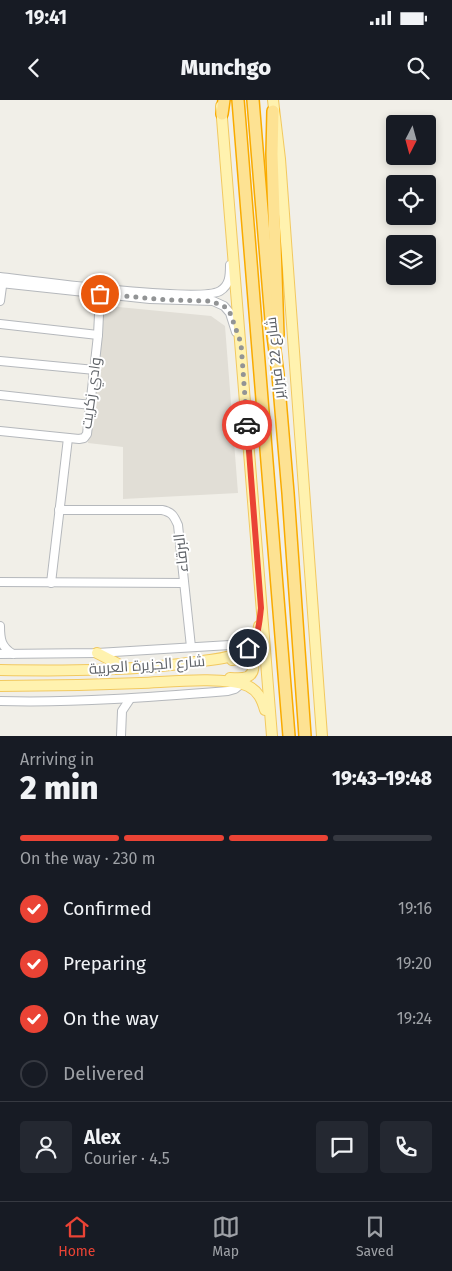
<!DOCTYPE html>
<meta charset="utf-8">
<style>
body{margin:0;font-family:"Fira Sans",Cairo,sans-serif;background:#242831;color:#f1f3f6;height:100vh;display:flex;flex-direction:column;font-size:19px;white-space:nowrap}
*{box-sizing:border-box;margin:0}
p{font-size:16px;color:#9ea1a6}
.icon{flex:none;width:28px;height:28px;fill:none;stroke:currentColor;stroke-width:2;stroke-linecap:round;stroke-linejoin:round}
.map{position:relative;height:636px;overflow:hidden}
.sheet{display:flex;flex-direction:column;background:#171b24;flex:1}
.sheet>*{flex:none}
.needle{width:32px;rotate:186deg}
.controls{position:absolute;left:386px;top:15px;display:grid;gap:10px}
.controls a{display:grid;place-items:center;width:50px;height:50px;border-radius:5px;background:#171b24;box-shadow:0 2px 8px #0003;font-size:25px}
.pin{position:absolute;display:grid;place-items:center;width:42px;height:42px;color:#fff;margin:-21px;border:2px solid #fff;border-radius:50%;box-shadow:0 1px 5px #0007}
.courier{position:absolute;display:grid;place-items:center;width:50px;height:50px;margin:-25px;border:4px solid #ea4335;border-radius:50%;background:#fff;color:#222;box-shadow:0 1px 6px #0007}
.summary em{font-style:normal;font-weight:800}
.summary div{display:flex;flex-direction:column-reverse}
.summary{display:flex;align-items:center;justify-content:space-between;height:85px;padding:0 20px}
h1{font-size:32px;font-weight:800;line-height:38px}
.bar{display:grid;grid-template-columns:repeat(4,1fr);gap:8px 5px;align-content:center;height:60px;padding:0 20px}
.bar i{height:6px;border-radius:4px;background:#363941}
.bar .on{background:#ea4335}
.bar p{grid-column:span 4}
.line{display:flex;align-items:center;gap:12px;padding:0 20px;border-top:1px solid #363941}
.line div{flex:1}
.round{display:grid;place-items:center;flex:none;width:52px;height:52px;border-radius:5px;background:#242831}
ol{padding:0 20px;list-style:none}
li{display:flex;align-items:center;gap:15px;height:55px}
li p{margin-inline-start:auto}
li .icon{padding:5px;border-radius:50%;background:#ea4335;color:#fff;stroke-width:4}
li:last-child{color:#9ea1a6}
li i{width:28px;height:28px;border:2px solid #363941;border-radius:50%}
.status{display:flex;justify-content:space-between;align-items:center;height:35px;padding:0 25px;background:#171b24;direction:ltr}
.status svg{height:14px;fill:currentColor}
header{display:flex;justify-content:space-between;align-items:center;height:65px;padding:0 20px;background:#171b24;font-size:22px;font-weight:800}
.tabs{display:flex;justify-content:space-around;align-items:center;height:70px;border-top:1px solid #363941;background:#171b24;font-size:14px;color:#9ea1a6}
.tabs a{display:grid;justify-items:center;gap:2px}
.tabs .on{color:#ea4335}
.map>svg:first-child{display:block}
.education{fill:#e1ded6}
.lines{fill:none;stroke-linecap:round;stroke-linejoin:round}
.minor-casing{stroke:#b5b8bc;stroke-width:10}
.major-casing{stroke:#f2c960;stroke-width:12}
.highway-casing{stroke:#f9ab00;stroke-width:14}
.minor{stroke:#fff;stroke-width:8}
.major{stroke:#fff2af;stroke-width:10}
.highway{stroke:#fde293;stroke-width:11}
.done{stroke:#929495;stroke-width:5;stroke-dasharray:0 9}
.route{stroke:#ea4335;stroke-width:6}
.labels{text-anchor:middle;stroke-width:4;stroke-linejoin:round;paint-order:stroke}
.street-label{font-size:15px;fill:#5f6368;stroke:#fff}
</style>
<div class="status"><b>19:41</b><svg viewBox="0 0 49 12"><path d="M0 12V9h3v3zM5 12V6h3v6zM10 12V3h3v9zM15 12V0h3v12zM26 1h20v11H26zM47 4h2v5h-2z"/></svg></div>
<header><svg class="icon" aria-label="back" viewBox="0 0 24 24"><path d="M15 5l-7 7 7 7"/></svg>Munchgo<svg class="icon" aria-label="search" viewBox="0 0 24 24"><circle cx="10" cy="10" r="6"/><path d="M15 15l6 6"/></svg></header>
<div class="map">
<svg width="452" height="636" viewBox="0 0 452 636">
<rect width="100%" height="100%" fill="#f1efe8"/>
<polygon class="education" points="108,206 211,216 225,226 238,393 123,399 123,347 88,343 101,212"/>
<g class="lines">
<defs>
<g id="minor">
<path d="M0 177C33 181 199 203 220 191 230 185 230 175 230 165"/>
<polyline points="0,183 150,199 213,201 224,206 230,213 236,232"/>
<polyline points="0,201 3,179"/>
<polyline points="0,224 98,235"/>
<polyline points="0,261 95,270"/>
<polyline points="0,295 91,305"/>
<polyline points="0,331 79,339 84,338 87,334 98,235 100,194"/>
<path d="M59 410H162C172 412 174 416 178 425L191 547"/>
<polyline points="0,482 184,483"/>
<polyline points="51,483 68,338"/>
<path d="M0 526C0 539 1 547 13 554"/>
<polyline points="0,554 97,553 230,545"/>
<path d="M0 601C76 603 152 597 228 591L235 589 241 584"/>
<polyline points="121,636 122,611 130,599"/>
</g>
<g id="major">
<polyline points="273,0 280,59 322,636"/>
<polyline points="221,6 272,636"/>
<polyline points="97,553 124,567"/>
<path d="M0 570C67 571 137 571 203 561 216 559 232 558 244 551 253 546 258 536 259 526"/>
<path d="M230 578C236 578 242 579 247 577 254 574 256 564 249 560 244 558 237 559 232 560"/>
<path d="M0 586C47 586 94 585 141 583 169 582 223 576 248 586 258 591 262 599 265 610"/>
</g>
<g id="highway">
<polyline points="238,0 289,636"/>
<polyline points="253,0 271,220 278,275 288,393 305,636"/>
<polyline points="273,11 272,54 278,235"/>
<polyline points="222,14 224,0"/>
</g>
</defs>
<use href="#minor" class="minor-casing"/>
<use href="#major" class="major-casing"/>
<use href="#highway" class="highway-casing"/>
<use href="#minor" class="minor"/>
<use href="#major" class="major"/>
<use href="#highway" class="highway"/>
</g>
<g class="lines">
<polyline class="done" points="100,194 169,200 210,201 224,206 230,213 241,243 247,325"/>
<path class="route" d="M247 325 261 508C259 524 259 537 248 548"/>
</g>
<g class="labels">
<g class="street-label">
<text transform="translate(275 258) rotate(-96)" y="5">شارع 22 فبراير</text>
<text transform="translate(91 293) rotate(-82)" y="5">وادي زكريت</text>
<text transform="translate(181 453) rotate(-96)" y="5">البرقاء</text>
<text transform="translate(147 565) rotate(-4)" y="5">شارع الجزيرة العربية</text>
</g>
</g>
</svg>
<div class="controls">
<a><svg class="needle" viewBox="-14 -14 28 28"><path d="M0-13l5 13h-10z" fill="#e53935"/><path d="M0 13l5-13h-10z" fill="#9ea1a6"/></svg></a>
<a><svg class="icon" aria-label="locate" viewBox="0 0 24 24"><circle cx="12" cy="12" r="6"/><path d="M12 2v4M12 18v4M2 12h4M18 12h4"/></svg></a>
<a><svg class="icon" aria-label="layers" viewBox="0 0 24 24"><path d="M12 4l9 5-9 5-9-5zM3 14l9 5 9-5"/></svg></a>
</div>
<div class="pin" style="left:100px;top:194px;background:#ea580c"><svg class="icon" aria-label="bag" viewBox="0 0 24 24"><path d="M5 8h14l-1 12H6zM9 8a3 3 0 0 1 6 0"/></svg></div>
<div class="pin" style="left:248px;top:548px;background:#1f2937"><svg class="icon" aria-label="home" viewBox="0 0 24 24"><path d="M3 11l9-7 9 7M6 9v11h12V9"/></svg></div>
<div class="courier" style="left:247px;top:325px"><svg class="icon" aria-label="car" viewBox="0 0 24 24"><path d="M5 17H2v-5l4-1 3-4h7l3 4 3 1v5h-3M9 17h6M6 11h13"/><circle cx="7" cy="17" r="2"/><circle cx="17" cy="17" r="2"/></svg></div>
</div>
<section class="sheet">
<div class="summary"><div><h1>2 min</h1><p>Arriving in</p></div><em>19:43–19:48</em></div>
<div class="bar"><i class="on"></i><i class="on"></i><i class="on"></i><i></i><p>On the way · 230 m</p></div>
<ol>
<li><svg class="icon" aria-label="check" viewBox="0 0 24 24"><path d="M5 12l5 5 9-10"/></svg>Confirmed<p>19:16</p></li>
<li><svg class="icon" aria-label="check" viewBox="0 0 24 24"><path d="M5 12l5 5 9-10"/></svg>Preparing<p>19:20</p></li>
<li><svg class="icon" aria-label="check" viewBox="0 0 24 24"><path d="M5 12l5 5 9-10"/></svg>On the way<p>19:24</p></li>
<li><i></i>Delivered</li>
</ol>
<div class="line" style="height:90px"><a class="round"><svg class="icon" aria-label="person" viewBox="0 0 24 24"><circle cx="12" cy="8" r="4"/><path d="M4 21q1-7 8-7t8 7"/></svg></a><div><b>Alex</b><p>Courier · 4.5</p></div><a class="round"><svg class="icon" aria-label="chat" viewBox="0 0 24 24"><path d="M4 5h16v11H9l-5 4z"/></svg></a><a class="round"><svg class="icon" aria-label="phone" viewBox="0 0 24 24"><path d="M5 4h4l2 5-3 2q2 4 5 5l2-3 5 2v4C11 20 4 13 5 4z"/></svg></a></div>
</section>
<nav class="tabs">
<a class="on"><svg class="icon" aria-label="home" viewBox="0 0 24 24"><path d="M3 11l9-7 9 7M6 9v11h12V9"/></svg>Home</a>
<a><svg class="icon" aria-label="map" viewBox="0 0 24 24"><path d="M3 6l6-2 6 2 6-2v14l-6 2-6-2-6 2zM9 4v14M15 6v14"/></svg>Map</a>
<a><svg class="icon" aria-label="saved" viewBox="0 0 24 24"><path d="M7 4h10v16l-5-4-5 4z"/></svg>Saved</a>
</nav>
